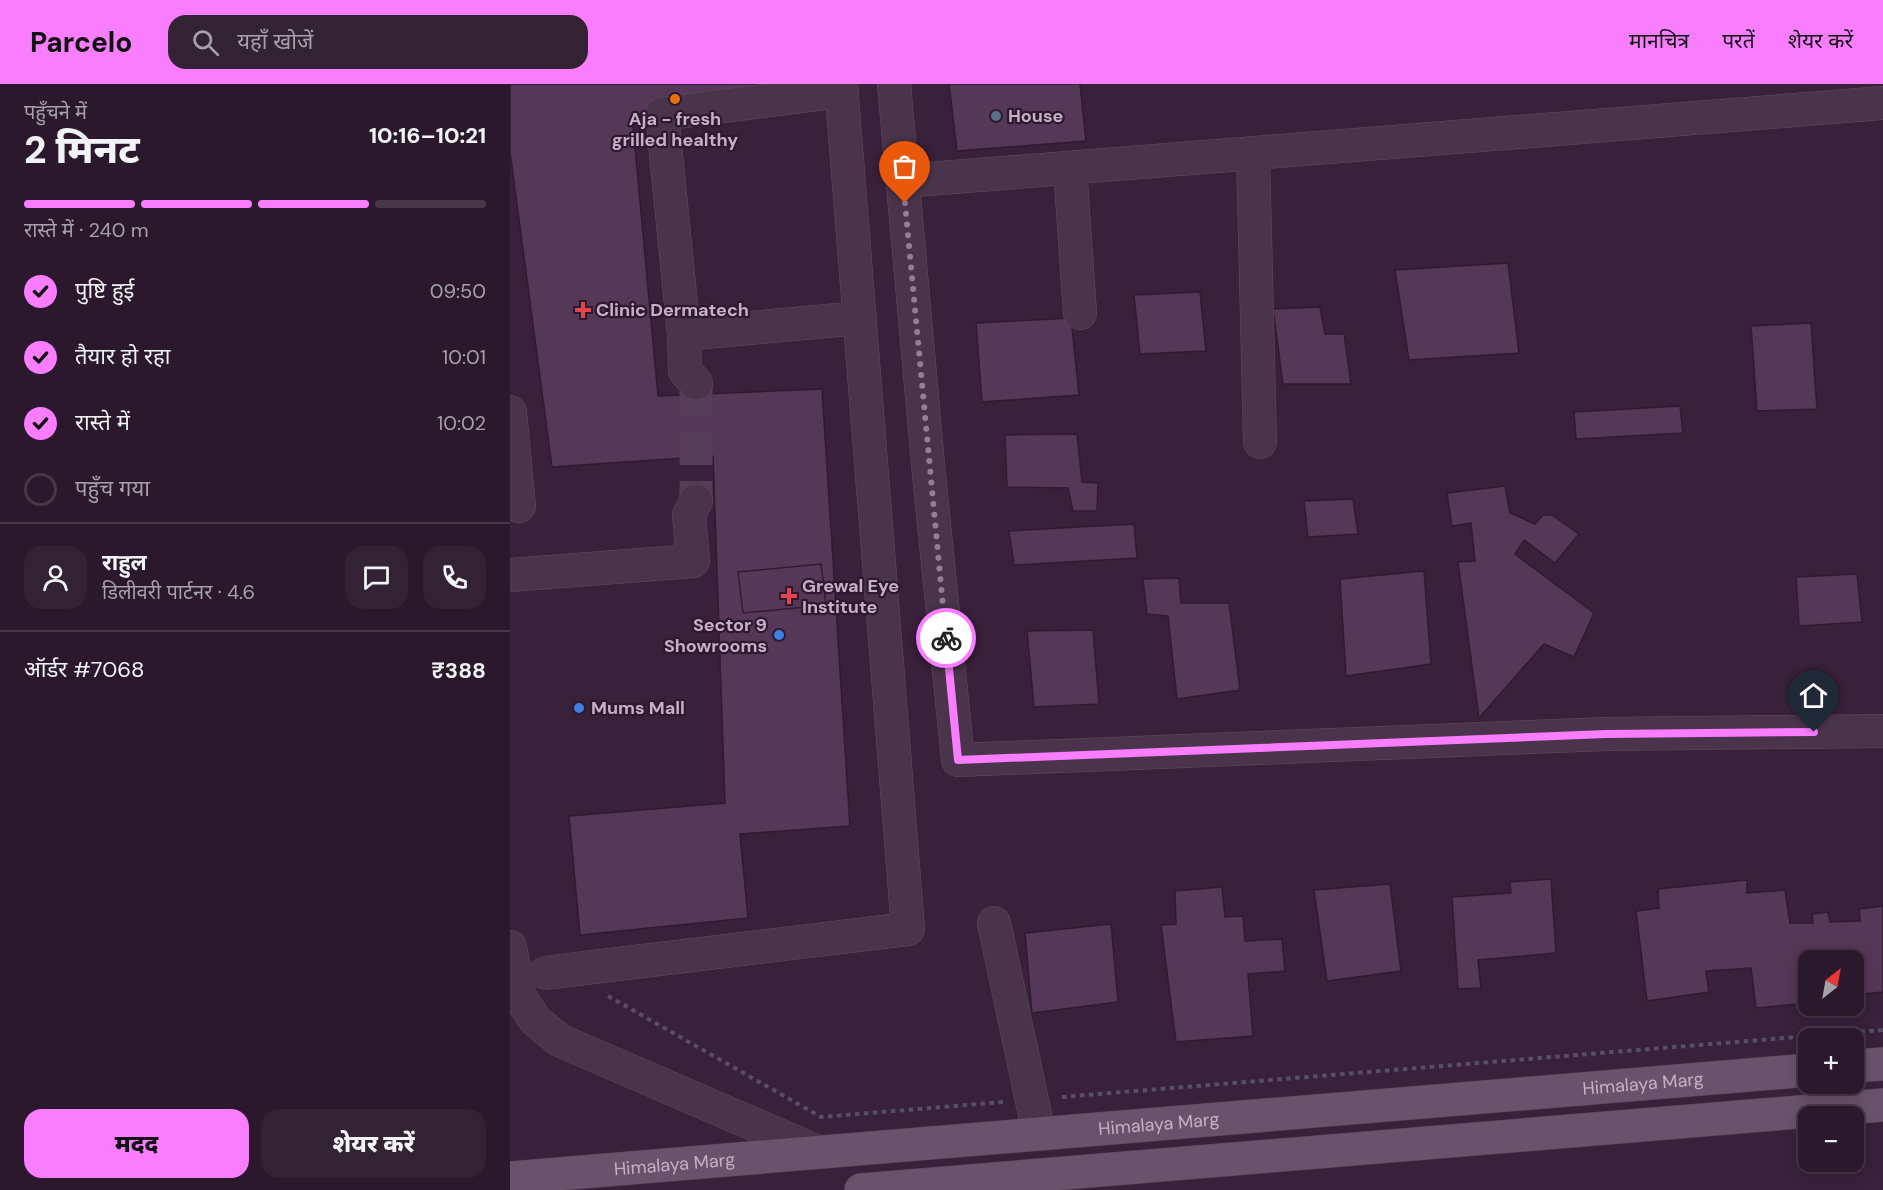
<!DOCTYPE html>
<html lang="hi">
<meta charset="utf-8">
<style>
body{margin:0;font-family:"DM Sans","Noto Sans Devanagari",sans-serif;background:#332134;color:#f1f3f6;height:100vh;display:flex;flex-direction:column;font-size:22px;white-space:nowrap}
*{box-sizing:border-box;margin:0}
p{font-size:20px;color:#a6a0a9}
.icon{flex:none;width:33px;height:33px;fill:none;stroke:currentColor;stroke-width:2;stroke-linecap:round;stroke-linejoin:round}
.map{position:relative;flex:1;overflow:hidden}
.side{display:flex;flex-direction:column;background:#2b182c;width:510px}
.side>*{flex:none}
.needle{width:39px;rotate:31deg}
.tools{position:absolute;left:1288px;top:866px;display:grid;gap:12px}
.tools a{display:grid;place-items:center;width:66px;height:66px;border-radius:12px;background:#2b182c;box-shadow:0 3px 15px #0003,0 0 0 2px #473748;font-size:30px}
.pin{position:absolute;display:grid;place-items:center;width:51px;height:51px;color:#fff;margin:-62px -26px;border-radius:50% 50% 50% 0;rotate:-45deg;box-shadow:0 0 6px #0007}
.pin .icon{rotate:45deg}
.courier{position:absolute;display:grid;place-items:center;width:60px;height:60px;margin:-30px;border:4px solid #f87dff;border-radius:50%;background:#fff;color:#222;box-shadow:0 2px 8px #0007}
.headline em{font-style:normal;font-weight:800}
.headline div{display:flex;flex-direction:column-reverse}
.headline{display:flex;align-items:center;justify-content:space-between;height:102px;padding:0 24px}
h1{font-size:39px;font-weight:800;line-height:45px}
.bar{display:grid;grid-template-columns:repeat(4,1fr);gap:9px 6px;align-content:center;height:72px;padding:0 24px}
.bar i{height:8px;border-radius:4px;background:#473748}
.bar .selected{background:#f87dff}
.bar p{grid-column:span 4}
.line{display:flex;align-items:center;gap:15px;padding:0 24px;border-top:2px solid #473748}
.line div{flex:1}
.round{display:grid;place-items:center;flex:none;width:63px;height:63px;border-radius:18px;background:#332134}
ol{padding:0 24px;list-style:none}
li{display:flex;align-items:center;gap:18px;height:66px}
li p{margin-inline-start:auto}
li .icon{padding:6px;border-radius:50%;background:#f87dff;color:#111;stroke-width:4}
li:last-child{color:#a6a0a9}
li i{width:33px;height:33px;border:3px solid #473748;border-radius:50%}
.cta{display:flex;gap:12px;margin-top:auto;padding:12px 24px}
.cta a{flex:1;height:69px;border-radius:18px;background:#f87dff;color:#111;font-size:24px;font-weight:800;line-height:69px;text-align:center}
.cta a+a{background:#332134;color:#f1f3f6}
header{display:flex;align-items:center;gap:36px;box-sizing:border-box;height:84px;padding:0 30px;background:#f87dff;color:#111}
header strong{font-size:28px}
nav{display:flex;gap:33px;margin-inline-start:auto;font-size:21px}
.search{width:420px;height:54px;background:#332134;display:flex;align-items:center;gap:15px;box-sizing:border-box;padding:0 21px;border-radius:18px;color:#a6a0a9;font-size:22px}
main{display:flex;flex:1;min-height:0}
.map>svg:first-child{display:block}
.building{fill:#553757;stroke:#301b32;stroke-width:1.5}
.lines{fill:none;stroke-linecap:round;stroke-linejoin:round}
.minor-tunnel{stroke:#553d57;stroke-width:33;stroke-dasharray:33 16;stroke-linecap:butt}
.minor-casing{stroke:#614c63;stroke-width:34}
.major-casing{stroke:#533d55;stroke-width:34}
.path{stroke:#5a4e67;stroke-width:4;stroke-dasharray:4.5 4.5;stroke-linecap:butt}
.minor{stroke:#4a344b;stroke-width:33}
.major{stroke:#6a526c;stroke-width:33}
.minor-bridge-casing{stroke:#614c63;stroke-width:34;stroke-linecap:butt}
.minor-bridge{stroke:#4a344b;stroke-width:33}
.done{stroke:#957d97;stroke-width:6;stroke-dasharray:0 10.8}
.route{stroke:#f87dff;stroke-width:8}
.food-dot{fill:#e8710a;stroke:#2e1930;stroke-width:2}
.service-dot{fill:#5c6f8a;stroke:#2e1930;stroke-width:2}
.health-dot{fill:#e0444e;stroke:#2e1930;stroke-width:2}
.shop-dot{fill:#3f7fe0;stroke:#2e1930;stroke-width:2}
.labels{text-anchor:middle;stroke-width:4.5;stroke-linejoin:round;paint-order:stroke}
.poi-label{font-size:18px;font-weight:bold;fill:#c6afc8;stroke:#2e1930;text-anchor:start}
.street-label{font-size:18px;fill:#c6afc8;stroke:#2e1930}
</style>
<header>
<strong>Parcelo</strong>
<div class="search"><svg class="icon" aria-label="search" viewBox="0 0 24 24"><circle cx="10" cy="10" r="6"/><path d="M15 15l6 6"/></svg>यहाँ खोजें</div>
<nav><a>मानचित्र</a><a>परतें</a><a>शेयर करें</a></nav>
</header>
<main>
<section class="side">
<div class="headline"><div><h1>2 मिनट</h1><p>पहुँचने में</p></div><em>10:16–10:21</em></div>
<div class="bar"><i class="selected"></i><i class="selected"></i><i class="selected"></i><i></i><p>रास्ते में · 240 m</p></div>
<ol>
<li><svg class="icon" aria-label="check" viewBox="0 0 24 24"><path d="M5 12l5 5 9-10"/></svg>पुष्टि हुई<p>09:50</p></li>
<li><svg class="icon" aria-label="check" viewBox="0 0 24 24"><path d="M5 12l5 5 9-10"/></svg>तैयार हो रहा<p>10:01</p></li>
<li><svg class="icon" aria-label="check" viewBox="0 0 24 24"><path d="M5 12l5 5 9-10"/></svg>रास्ते में<p>10:02</p></li>
<li><i></i>पहुँच गया</li>
</ol>
<div class="line" style="height:108px"><a class="round"><svg class="icon" aria-label="person" viewBox="0 0 24 24"><circle cx="12" cy="8" r="4"/><path d="M4 21q1-7 8-7t8 7"/></svg></a><div><b>राहुल</b><p>डिलीवरी पार्टनर · 4.6</p></div><a class="round"><svg class="icon" aria-label="chat" viewBox="0 0 24 24"><path d="M4 5h16v11H9l-5 4z"/></svg></a><a class="round"><svg class="icon" aria-label="phone" viewBox="0 0 24 24"><path d="M5 4h4l2 5-3 2q2 4 5 5l2-3 5 2v4C11 20 4 13 5 4z"/></svg></a></div>
<div class="line" style="height:78px"><div>ऑर्डर #7068</div><b>₹388</b></div>
<div class="cta"><a>मदद</a><a>शेयर करें</a></div>
</section>
<div class="map">
<svg width="1373" height="1106" viewBox="0 0 1373 1106">
<rect width="100%" height="100%" fill="#39203b"/>
<g class="building">
<polygon points="0,0 273,0 274,10 122,31 148,312 312,305 340,742 230,750 238,834 70,851 59,732 215,719 203,372 42,383 0,68"/>
<polygon points="439,0 570,0 576,57 447,67"/>
<polygon points="998,179 1009,269 899,276 885,186"/>
<polygon points="690,208 696,267 630,270 624,211"/>
<polygon points="810,223 815,250 834,250 841,300 773,300 763,225"/>
<polygon points="561,234 569,311 472,318 466,239"/>
<polygon points="1301,239 1307,325 1247,327 1241,242"/>
<polygon points="1170,322 1173,349 1066,355 1064,328"/>
<polygon points="567,350 572,398 588,399 587,427 563,427 558,404 497,403 495,351"/>
<polygon points="995,402 1000,429 1025,440 1033,431 1042,431 1069,450 1045,479 1014,456 1005,470 1084,529 1064,573 1034,560 969,634 948,478 965,477 961,439 942,442 937,409"/>
<polygon points="843,415 848,450 798,453 794,417"/>
<polygon points="624,440 627,474 504,481 499,447"/>
<polygon points="311,480 316,521 233,529 228,488"/>
<polygon points="914,487 921,580 836,592 830,495"/>
<polygon points="1347,490 1352,538 1289,542 1286,493"/>
<polygon points="669,494 671,519 719,519 730,606 667,615 658,532 637,530 633,495"/>
<polygon points="583,546 589,620 524,623 517,547"/>
<polygon points="1041,795 1046,869 968,876 971,904 948,905 942,813 1001,809 1000,798"/>
<polygon points="1237,796 1237,809 1275,806 1280,839 1303,839 1302,830 1318,828 1320,838 1350,837 1349,825 1373,822 1373,908 1352,910 1349,898 1344,899 1344,876 1299,876 1299,919 1246,924 1241,884 1196,887 1199,908 1137,917 1126,827 1149,824 1148,805"/>
<polygon points="880,800 891,887 817,897 804,806"/>
<polygon points="712,803 715,833 733,832 735,857 772,855 775,887 738,890 743,952 666,958 651,841 666,840 665,807"/>
<polygon points="601,840 608,918 522,929 515,849"/>
</g>
<g class="lines">
<polyline class="minor-tunnel" points="186,299 186,417"/>
<defs>
<g id="minor">
<polyline points="384,0 419,391 448,676 1096,650 1373,647"/>
<polyline points="332,7 152,30 174,250 350,234"/>
<polyline points="743,69 750,358"/>
<polyline points="560,84 570,229"/>
<polyline points="393,97 1373,19"/>
<polyline points="174,250 175,287 186,299"/>
<polyline points="0,328 9,422"/>
<polyline points="0,491 183,477 179,431 186,417"/>
<polyline points="484,839 529,1049"/>
<polyline points="0,863 10,913 25,936 49,956 308,1068"/>
<polyline points="75,884 398,845 331,0"/>
</g>
<g id="major">
<polyline points="1344,982 1373,980"/>
<path id="s1" d="M0 1094 1299 986"/>
<polyline points="351,1106 1373,1021"/>
</g>
</defs>
<use href="#minor" class="minor-casing"/>
<use href="#major" class="major-casing"/>
<g class="path">
<polyline points="98,912 311,1033 493,1018"/>
<polyline points="552,1013 1373,946"/>
</g>
<use href="#minor" class="minor"/>
<use href="#major" class="major"/>
<defs>
<polyline id="minor-bridge" points="34,889 75,884"/>
</defs>
<use href="#minor-bridge" class="minor-bridge-casing"/>
<use href="#minor-bridge" class="minor-bridge"/>
</g>
<g class="lines">
<polyline class="done" points="395,119 436,554"/>
<polyline class="route" points="436,554 448,676 1096,650 1304,648"/>
</g>
<circle class="food-dot" cx="165" cy="15" r="6"/>
<circle class="service-dot" cx="486" cy="32" r="6"/>
<g class="health-dot">
<path d="M70 217h6v6h6v6h-6v6h-6v-6h-6v-6h6z"/>
<path d="M276 503h6v6h6v6h-6v6h-6v-6h-6v-6h6z"/>
</g>
<g class="shop-dot">
<circle cx="269" cy="551" r="6"/>
<circle cx="69" cy="624" r="6"/>
</g>
<g class="labels">
<g class="poi-label">
<text x="498" y="38">House</text>
<text x="165" y="41" text-anchor="middle">Aja - fresh<tspan x="165" dy="21">grilled healthy</tspan></text>
<text x="86" y="232">Clinic Dermatech</text>
<text x="292" y="508">Grewal Eye<tspan x="292" dy="21">Institute</tspan></text>
<text x="257" y="547" text-anchor="end">Sector 9<tspan x="257" dy="21">Showrooms</tspan></text>
<text x="81" y="630">Mums Mall</text>
</g>
<g class="street-label">
<text dy="6" stroke="none"><textPath href="#s1" startOffset="1137">Himalaya Marg</textPath></text>
<text dy="6" stroke="none"><textPath href="#s1" startOffset="651">Himalaya Marg</textPath></text>
<text dy="6" stroke="none"><textPath href="#s1" startOffset="165">Himalaya Marg</textPath></text>
</g>
</g>
</svg>
<div class="tools">
<a><svg class="needle" viewBox="-14 -14 28 28"><path d="M0-13l5 13h-10z" fill="#e53935"/><path d="M0 13l5-13h-10z" fill="#a6a0a9"/></svg></a>
<a>+</a>
<a>−</a>
</div>
<div class="pin" style="left:395px;top:119px;background:#ea580c"><svg class="icon" aria-label="bag" viewBox="0 0 24 24"><path d="M5 8h14l-1 12H6zM9 8a3 3 0 0 1 6 0"/></svg></div>
<div class="pin" style="left:1304px;top:648px;background:#1f2937"><svg class="icon" aria-label="home" viewBox="0 0 24 24"><path d="M3 11l9-7 9 7M6 9v11h12V9"/></svg></div>
<div class="courier" style="left:436px;top:554px"><svg class="icon" aria-label="bike" viewBox="0 0 24 24"><circle cx="6" cy="16" r="4"/><circle cx="18" cy="16" r="4"/><path d="M6 16l4-8h5l3 8M10 8l3 8H6M13 5h3"/></svg></div>
</div>
</main>
